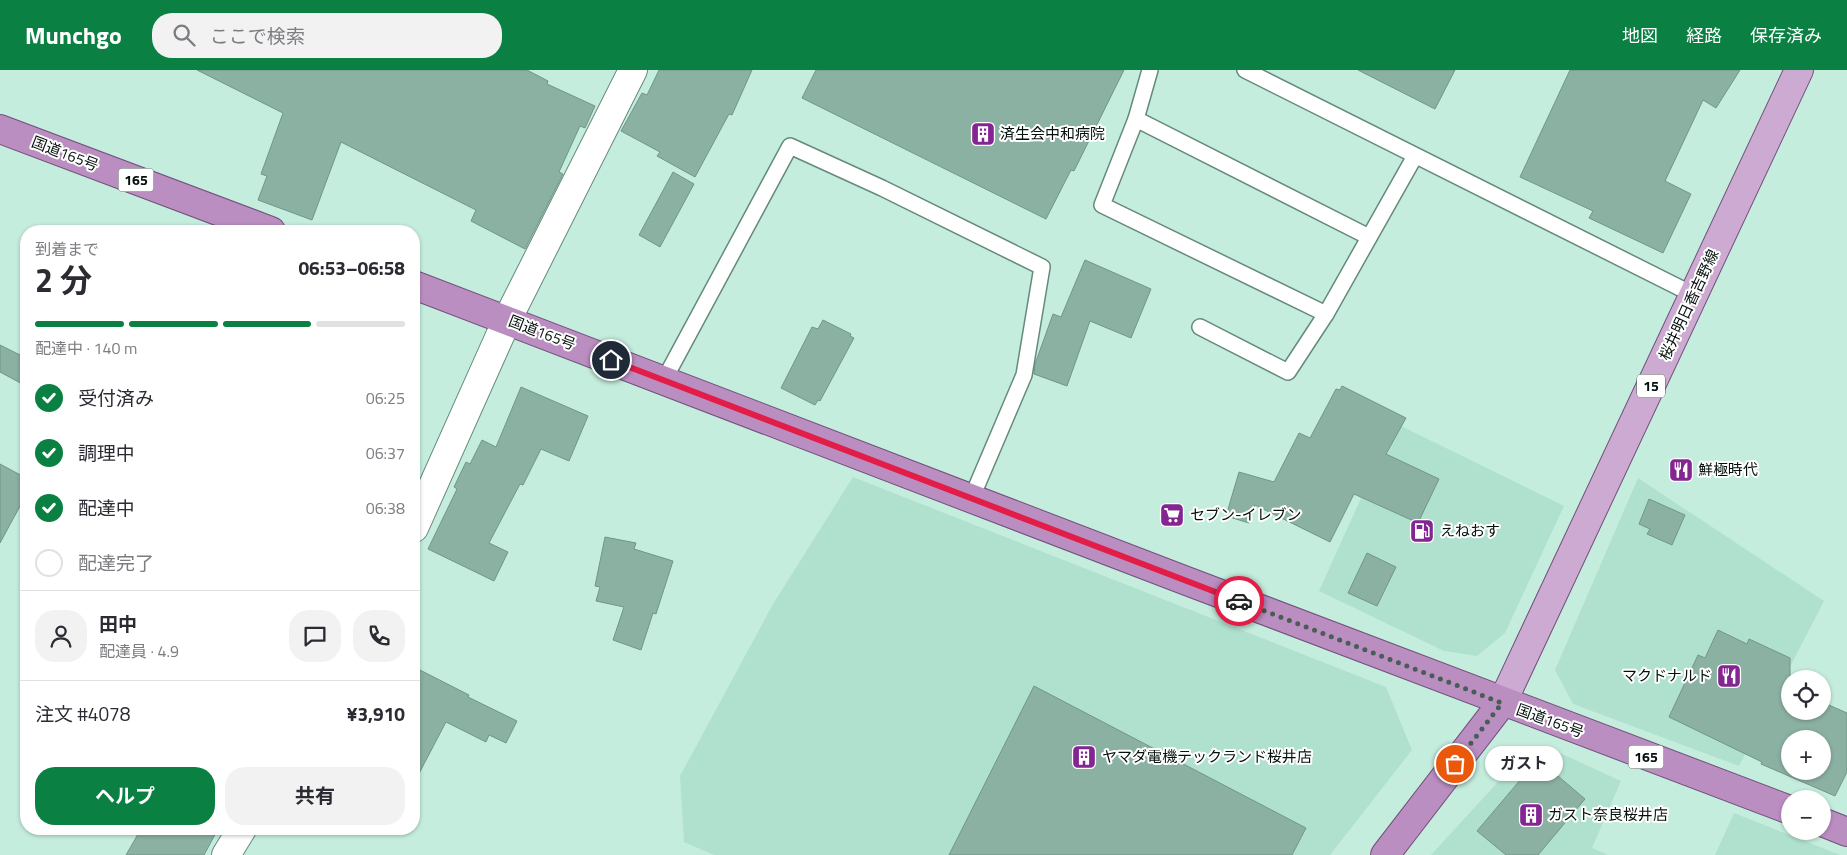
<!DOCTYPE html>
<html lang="ja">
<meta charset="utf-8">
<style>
body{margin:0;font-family:"Titillium Web","Noto Sans JP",sans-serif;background:#f2f2f3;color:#2b2b33;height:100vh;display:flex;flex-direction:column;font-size:19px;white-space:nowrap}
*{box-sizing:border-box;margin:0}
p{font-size:16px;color:#7c7c81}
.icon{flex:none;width:28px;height:28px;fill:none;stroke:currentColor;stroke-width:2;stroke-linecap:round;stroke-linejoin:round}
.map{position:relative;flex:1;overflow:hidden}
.drawer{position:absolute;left:20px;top:155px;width:400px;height:610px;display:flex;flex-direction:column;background:#fff;border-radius:20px;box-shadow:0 1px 4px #0004}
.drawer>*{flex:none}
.controls{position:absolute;left:1781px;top:600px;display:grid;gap:10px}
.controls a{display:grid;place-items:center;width:50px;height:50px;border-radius:50%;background:#fff;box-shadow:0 1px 4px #0004;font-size:25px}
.pin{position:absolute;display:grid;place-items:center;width:42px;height:42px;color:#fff;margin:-21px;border:2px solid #fff;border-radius:50%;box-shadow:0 1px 5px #0007}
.courier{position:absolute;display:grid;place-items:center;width:50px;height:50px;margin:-25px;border:4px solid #e11d48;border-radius:50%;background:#fff;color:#222;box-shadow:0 1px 6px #0007}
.bubble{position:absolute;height:35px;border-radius:18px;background:#fff;box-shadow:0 1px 4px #0004;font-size:16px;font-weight:700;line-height:35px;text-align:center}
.head em{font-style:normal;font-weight:700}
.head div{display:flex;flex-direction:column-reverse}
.head{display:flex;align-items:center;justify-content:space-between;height:85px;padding:0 15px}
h1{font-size:32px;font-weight:700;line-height:38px}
.bar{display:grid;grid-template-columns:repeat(4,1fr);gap:8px 5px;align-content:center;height:60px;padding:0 15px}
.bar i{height:6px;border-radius:4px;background:#e1e1e2}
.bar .selected{background:#0b8043}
.bar p{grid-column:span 4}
.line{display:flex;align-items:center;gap:12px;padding:0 15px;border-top:1px solid #e1e1e2}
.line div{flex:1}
.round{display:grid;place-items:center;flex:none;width:52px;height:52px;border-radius:20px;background:#f2f2f3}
ol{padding:0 15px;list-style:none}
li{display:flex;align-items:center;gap:15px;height:55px}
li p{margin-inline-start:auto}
li .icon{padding:5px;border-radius:50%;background:#0b8043;color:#fff;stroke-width:4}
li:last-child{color:#7c7c81}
li i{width:28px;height:28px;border:2px solid #e1e1e2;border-radius:50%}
.cta{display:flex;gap:10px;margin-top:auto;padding:10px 15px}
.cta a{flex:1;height:58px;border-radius:20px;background:#0b8043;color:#fff;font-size:20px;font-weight:700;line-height:58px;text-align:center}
.cta a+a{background:#f2f2f3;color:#2b2b33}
header{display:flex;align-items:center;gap:30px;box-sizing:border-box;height:70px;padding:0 25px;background:#0b8043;color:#fff}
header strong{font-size:24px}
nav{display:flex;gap:28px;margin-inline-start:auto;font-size:18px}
.search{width:350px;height:45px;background:#f2f2f3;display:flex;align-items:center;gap:12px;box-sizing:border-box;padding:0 18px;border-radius:20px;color:#7c7c81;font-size:19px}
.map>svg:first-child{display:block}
.built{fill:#b0e1cf}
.building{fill:#8bb1a3;stroke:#719688;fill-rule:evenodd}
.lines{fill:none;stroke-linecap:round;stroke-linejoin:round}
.service-casing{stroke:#658a7c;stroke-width:18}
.minor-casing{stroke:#658a7c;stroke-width:30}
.primary-casing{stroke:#705079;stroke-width:30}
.trunk-casing{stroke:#705079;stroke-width:30}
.service{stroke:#fff;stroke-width:15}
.minor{stroke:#fff;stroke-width:28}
.primary{stroke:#ccaad1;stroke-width:28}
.trunk{stroke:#bb8ec2;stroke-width:28}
.done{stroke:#475d56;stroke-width:5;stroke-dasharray:0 9}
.route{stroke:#e11d48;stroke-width:6}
.labels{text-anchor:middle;stroke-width:4;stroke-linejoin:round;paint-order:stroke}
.shield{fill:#fff;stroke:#4f5855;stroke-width:1}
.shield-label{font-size:14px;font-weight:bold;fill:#03100c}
.poi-label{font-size:15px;fill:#03100c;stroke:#fff;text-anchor:start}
.street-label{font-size:15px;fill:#03100c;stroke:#fff}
</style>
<header>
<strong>Munchgo</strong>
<div class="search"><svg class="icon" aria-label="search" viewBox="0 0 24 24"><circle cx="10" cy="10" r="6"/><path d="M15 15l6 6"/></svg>ここで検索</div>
<nav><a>地図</a><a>経路</a><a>保存済み</a></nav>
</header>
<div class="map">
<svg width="1847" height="785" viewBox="0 0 1847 785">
<rect width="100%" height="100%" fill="#c5edde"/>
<g class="built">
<polygon points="1395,353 1564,436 1505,563 1477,586 1444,581 1319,521"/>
<polygon points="853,407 1386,617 1412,680 1330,785 714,785 684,772 680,706 773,534"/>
<polygon points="1638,408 1824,531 1739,696 1573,634 1555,600"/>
<polygon points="1560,683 1621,711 1592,778 1608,785 1431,785 1517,691"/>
<polygon points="1734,743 1840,785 1715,785"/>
</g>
<g class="building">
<polygon points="197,0 527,0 548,11 547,14 595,36 585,58 580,56 559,102 563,104 525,179 471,151 476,140 341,72 312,150 258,130 267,106 261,104 283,43"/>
<polygon points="659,0 752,0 732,45 729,44 695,107 657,86 660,82 621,61 642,23 647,25"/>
<polygon points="816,0 1124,0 1074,101 1071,100 1046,149 802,28"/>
<polygon points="1358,0 1455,0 1435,39"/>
<polygon points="1570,0 1740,0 1716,38 1703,30 1665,111 1691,124 1663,183 1589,148 1593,141 1520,107"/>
<polygon points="673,102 694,114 660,177 639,165"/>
<polygon points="1085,190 1151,219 1131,268 1090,251 1067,316 1034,304 1035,294 1053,244 1061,247"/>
<polygon points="823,250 851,264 850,266 854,268 820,331 818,330 815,335 781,318 812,257 818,259"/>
<polygon points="0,275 26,288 26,316 0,302"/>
<polygon points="1342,316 1406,348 1386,384 1439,409 1418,453 1354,424 1330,472 1255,435 1249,453 1226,446 1239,402 1274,412 1299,363 1310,368 1336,319 1340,320"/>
<polygon points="521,317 588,346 569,391 541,379 523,415 520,414 489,473 508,482 494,511 428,479 457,419 454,417 466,392 470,394 482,370 496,377"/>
<polygon points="0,394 26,408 26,425 0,473"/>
<polygon points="1649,429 1685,445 1672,475 1647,464 1650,459 1639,454"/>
<polygon points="605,467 636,473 634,479 673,491 656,544 653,543 641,580 613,570 624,537 596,531 600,517 595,516"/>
<polygon points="1367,483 1396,497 1377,536 1348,523"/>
<path d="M1718 560 1747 574 1749 569 1790 588V641H1822V632L1847 643V702L1835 726 1761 694 1762 692 1669 647 1698 585 1705 588ZM1790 669H1822V701H1790Z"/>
<polygon points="414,597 469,625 468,627 517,651 506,673 489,665 486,672 446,652 414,713"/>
<polygon points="1034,616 1306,758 1292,785 949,785"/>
<polygon points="1538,689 1585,729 1538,785 1506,785 1477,761"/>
<polygon points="141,759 218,759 204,785 126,785"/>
</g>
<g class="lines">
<defs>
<g id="service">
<polyline points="1150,0 1136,49 1102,135 1326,244 1415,86"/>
<polyline points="1245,0 1694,225"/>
<polyline points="1136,49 1369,167"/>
<polyline points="1200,257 1288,302 1326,244"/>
<polyline points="664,310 790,76 882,118 1042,197 1024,305 972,427"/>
</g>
<g id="minor">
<polyline points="414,458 507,250 633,0"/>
<polyline points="226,785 242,759"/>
</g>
<polyline id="primary" points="1502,633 1799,0"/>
<g id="trunk">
<polyline points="0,59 271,161"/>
<path d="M414 215C873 388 1330 569 1790 740"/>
<polyline points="1822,752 1847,762"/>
<polyline points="1385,785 1502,633"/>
</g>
</defs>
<use href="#service" class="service-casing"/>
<use href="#minor" class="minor-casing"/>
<use href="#primary" class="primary-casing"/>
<use href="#trunk" class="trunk-casing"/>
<use href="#service" class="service"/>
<use href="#minor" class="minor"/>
<use href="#primary" class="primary"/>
<use href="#trunk" class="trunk"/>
</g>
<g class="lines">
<polyline class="done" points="1239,531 1502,633 1455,694"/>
<polyline class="route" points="611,290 1239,531"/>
</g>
<defs>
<symbol id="building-square" viewBox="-11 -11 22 22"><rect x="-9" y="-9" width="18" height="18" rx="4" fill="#832692" stroke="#fff"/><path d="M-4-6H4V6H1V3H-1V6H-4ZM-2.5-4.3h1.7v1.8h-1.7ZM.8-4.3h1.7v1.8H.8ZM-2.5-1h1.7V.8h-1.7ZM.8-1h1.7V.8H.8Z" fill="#fff"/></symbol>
<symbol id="restaurant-square" viewBox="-11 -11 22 22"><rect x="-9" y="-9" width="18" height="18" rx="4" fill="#832692" stroke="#fff"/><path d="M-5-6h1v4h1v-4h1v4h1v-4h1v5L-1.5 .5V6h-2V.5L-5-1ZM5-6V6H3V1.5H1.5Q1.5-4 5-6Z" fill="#fff"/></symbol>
<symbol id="supermarket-square" viewBox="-11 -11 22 22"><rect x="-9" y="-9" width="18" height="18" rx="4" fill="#832692" stroke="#fff"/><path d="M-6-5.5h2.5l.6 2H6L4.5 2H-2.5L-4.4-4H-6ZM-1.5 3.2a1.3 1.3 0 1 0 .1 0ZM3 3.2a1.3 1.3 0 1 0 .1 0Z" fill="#fff"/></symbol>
<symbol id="fuel-square" viewBox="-11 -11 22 22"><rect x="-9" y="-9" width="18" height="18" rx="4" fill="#832692" stroke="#fff"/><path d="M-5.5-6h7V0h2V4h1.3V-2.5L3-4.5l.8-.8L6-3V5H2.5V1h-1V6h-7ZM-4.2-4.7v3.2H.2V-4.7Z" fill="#fff"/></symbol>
</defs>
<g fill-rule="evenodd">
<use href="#building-square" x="969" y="50" width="28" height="28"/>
<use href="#restaurant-square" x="1667" y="386" width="28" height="28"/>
<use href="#supermarket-square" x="1158" y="431" width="28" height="28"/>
<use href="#fuel-square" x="1408" y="447" width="28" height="28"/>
<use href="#restaurant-square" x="1715" y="592" width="28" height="28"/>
<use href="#building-square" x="1070" y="673" width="28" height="28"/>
<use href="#building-square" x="1517" y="731" width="28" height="28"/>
</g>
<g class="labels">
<g class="shield">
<rect x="118.5" y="98.5" width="35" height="23" rx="4"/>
<rect x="1637" y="304.5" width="28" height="23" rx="4"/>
<rect x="1628.5" y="675.5" width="35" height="23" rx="4"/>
</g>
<g class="shield-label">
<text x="136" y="115">165</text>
<text x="1651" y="321">15</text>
<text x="1646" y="692">165</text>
</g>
<g class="poi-label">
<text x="1000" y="69">済生会中和病院</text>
<text x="1698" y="405">鮮極時代</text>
<text x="1190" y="450">セブン-イレブン</text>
<text x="1440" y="466">えねおす</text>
<text x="1712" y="611" text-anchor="end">マクドナルド</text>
<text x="1102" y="692">ヤマダ電機テックランド桜井店</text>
<text x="1548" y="750">ガスト奈良桜井店</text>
</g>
<g class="street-label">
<text transform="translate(65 84) rotate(21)" y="5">国道165号</text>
<text transform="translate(1689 235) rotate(-65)" y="5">桜井明日香吉野線</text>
<text transform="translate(542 263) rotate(21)" y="5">国道165号</text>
<text transform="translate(1550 651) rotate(20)" y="5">国道165号</text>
</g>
</g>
</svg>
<div class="controls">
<a><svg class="icon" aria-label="locate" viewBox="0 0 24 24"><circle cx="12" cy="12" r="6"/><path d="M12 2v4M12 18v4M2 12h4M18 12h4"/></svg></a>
<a>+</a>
<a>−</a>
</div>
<div class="pin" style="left:1455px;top:694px;background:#ea580c"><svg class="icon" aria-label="bag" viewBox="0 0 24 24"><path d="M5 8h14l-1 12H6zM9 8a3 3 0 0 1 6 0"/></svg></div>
<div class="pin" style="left:611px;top:290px;background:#1f2937"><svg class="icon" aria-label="home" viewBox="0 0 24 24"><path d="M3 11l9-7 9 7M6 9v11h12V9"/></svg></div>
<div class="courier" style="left:1239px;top:531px"><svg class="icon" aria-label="car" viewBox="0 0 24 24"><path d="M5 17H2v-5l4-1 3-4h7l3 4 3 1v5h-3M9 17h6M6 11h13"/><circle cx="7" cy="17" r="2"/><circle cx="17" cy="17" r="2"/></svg></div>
<div class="bubble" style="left:1485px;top:676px;width:78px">ガスト</div>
<section class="drawer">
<div class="head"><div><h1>2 分</h1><p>到着まで</p></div><em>06:53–06:58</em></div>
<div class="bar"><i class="selected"></i><i class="selected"></i><i class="selected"></i><i></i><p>配達中 · 140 m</p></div>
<ol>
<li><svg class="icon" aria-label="check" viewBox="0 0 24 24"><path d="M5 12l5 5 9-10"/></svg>受付済み<p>06:25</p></li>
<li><svg class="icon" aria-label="check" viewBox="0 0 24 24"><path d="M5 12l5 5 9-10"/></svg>調理中<p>06:37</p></li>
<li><svg class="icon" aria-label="check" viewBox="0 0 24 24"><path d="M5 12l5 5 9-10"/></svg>配達中<p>06:38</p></li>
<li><i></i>配達完了</li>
</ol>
<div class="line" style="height:90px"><a class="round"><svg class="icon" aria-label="person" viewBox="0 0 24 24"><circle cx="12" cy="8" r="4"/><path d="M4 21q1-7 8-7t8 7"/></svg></a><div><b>田中</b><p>配達員 · 4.9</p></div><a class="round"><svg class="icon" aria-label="chat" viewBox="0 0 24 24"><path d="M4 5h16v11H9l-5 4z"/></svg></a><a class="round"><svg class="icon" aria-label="phone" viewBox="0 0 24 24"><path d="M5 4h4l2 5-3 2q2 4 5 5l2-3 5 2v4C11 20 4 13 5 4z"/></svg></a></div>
<div class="line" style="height:65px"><div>注文 #4078</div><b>¥3,910</b></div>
<div class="cta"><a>ヘルプ</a><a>共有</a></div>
</section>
</div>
